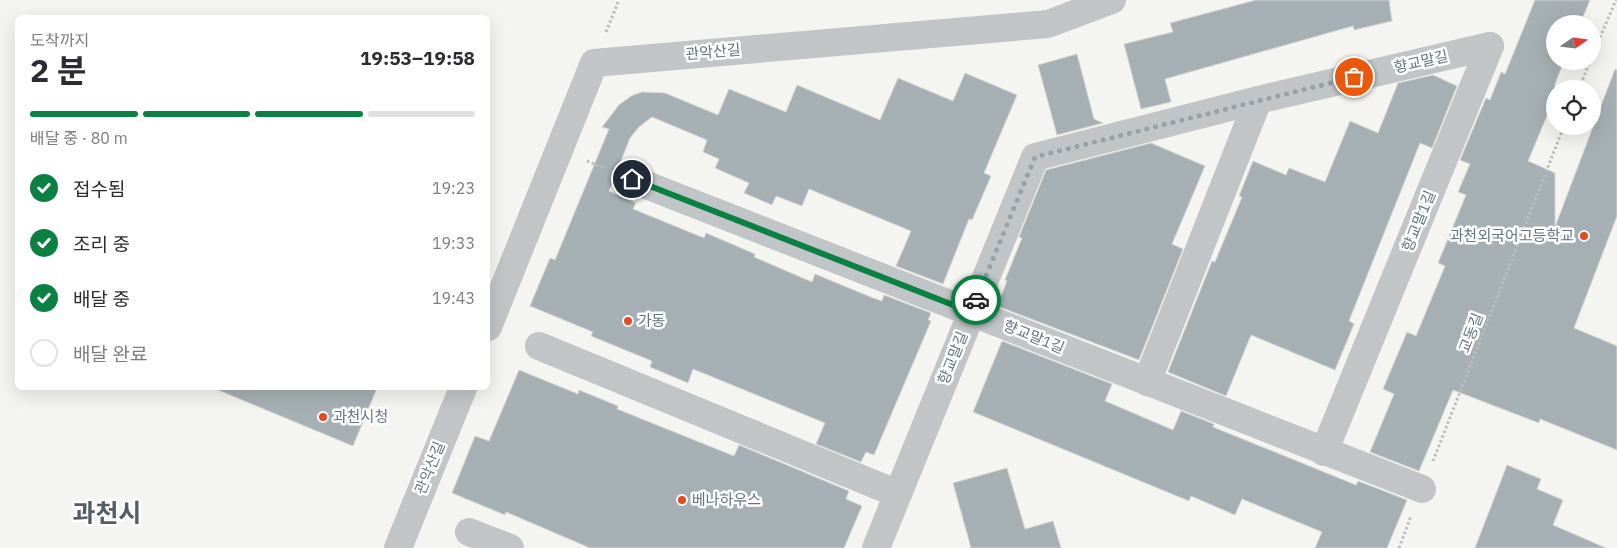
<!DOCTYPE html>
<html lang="ko">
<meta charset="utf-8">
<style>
body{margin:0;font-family:"IBM Plex Sans","Noto Sans KR",sans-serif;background:#f7f7f7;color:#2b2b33;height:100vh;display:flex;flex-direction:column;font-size:19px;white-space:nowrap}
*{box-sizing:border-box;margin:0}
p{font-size:16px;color:#7c7c81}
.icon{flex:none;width:28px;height:28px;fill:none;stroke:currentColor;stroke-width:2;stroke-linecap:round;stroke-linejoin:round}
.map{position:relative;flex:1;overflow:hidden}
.details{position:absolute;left:15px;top:15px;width:475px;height:375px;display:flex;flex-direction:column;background:#fff;border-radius:8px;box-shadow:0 5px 20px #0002}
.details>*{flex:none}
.needle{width:32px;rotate:76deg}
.controls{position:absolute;left:1546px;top:15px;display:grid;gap:10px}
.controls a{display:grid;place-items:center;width:55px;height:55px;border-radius:50%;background:#fff;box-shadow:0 5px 20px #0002;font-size:25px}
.pin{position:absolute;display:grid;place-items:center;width:42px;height:42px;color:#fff;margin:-21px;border:2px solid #fff;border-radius:50%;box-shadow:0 1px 5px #0007}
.courier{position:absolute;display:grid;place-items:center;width:50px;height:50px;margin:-25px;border:4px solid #0b8043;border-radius:50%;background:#fff;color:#222;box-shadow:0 1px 6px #0007}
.headline em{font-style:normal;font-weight:700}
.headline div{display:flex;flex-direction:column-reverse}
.headline{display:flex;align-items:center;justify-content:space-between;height:85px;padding:0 15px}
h1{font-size:32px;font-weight:700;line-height:38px}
.bar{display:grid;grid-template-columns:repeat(4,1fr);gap:8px 5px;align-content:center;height:60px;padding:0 15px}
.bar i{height:6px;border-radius:4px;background:#e1e1e2}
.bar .active{background:#0b8043}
.bar p{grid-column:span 4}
ol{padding:0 15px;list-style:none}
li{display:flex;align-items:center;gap:15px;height:55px}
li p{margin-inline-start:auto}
li .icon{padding:5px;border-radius:50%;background:#0b8043;color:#fff;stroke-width:4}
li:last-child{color:#7c7c81}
li i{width:28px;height:28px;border:2px solid #e1e1e2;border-radius:50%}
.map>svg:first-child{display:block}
.building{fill:#a6afb4;stroke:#d6d5d3}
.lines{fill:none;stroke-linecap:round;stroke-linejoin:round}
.path{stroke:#bbbdbf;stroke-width:3;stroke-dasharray:2.5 2.5;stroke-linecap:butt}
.minor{stroke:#c1c5c8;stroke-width:28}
.done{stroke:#96a1a8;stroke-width:5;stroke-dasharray:0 9}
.route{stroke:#0b8043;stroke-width:6}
.poi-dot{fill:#e34b21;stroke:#fff;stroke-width:2}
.labels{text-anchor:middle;stroke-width:5;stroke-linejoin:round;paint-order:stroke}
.street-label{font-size:15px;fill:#637582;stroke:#fff}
.poi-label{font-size:15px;fill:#637582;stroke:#fff;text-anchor:start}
.town-label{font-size:25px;font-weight:bold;fill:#515d67;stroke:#fff}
</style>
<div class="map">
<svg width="1617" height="548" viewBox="0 0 1617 548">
<rect width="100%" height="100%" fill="#f4f4f0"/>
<g class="building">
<polygon points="1256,0 1389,0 1392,21 1354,30 1353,26 1165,79 1171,102 1141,109 1124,44 1173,32 1170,23"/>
<polygon points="1535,0 1590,0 1580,24 1555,24 1555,61 1564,61 1555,84 1555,97 1528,161 1555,173 1555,227 1615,69 1617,70 1617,216 1574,328 1617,346 1617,450 1540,419 1539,423 1453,390 1419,471 1370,452 1394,394 1383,389 1407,332 1416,336 1445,266 1438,263 1466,195 1458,192 1470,164 1460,160 1486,98 1490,100 1501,72 1505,74"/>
<polygon points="1077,54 1094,119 1103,123 1057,135 1038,65"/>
<polygon points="965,73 1017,95 984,173 991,176 972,220 969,219 943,284 896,266 911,231 809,189 802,206 776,196 772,205 744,193 749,183 715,168 719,159 703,152 707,140 652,117 639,127 630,138 609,191 636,203 633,209 704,238 706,233 755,254 754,257 812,282 815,274 873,298 882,301 884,295 931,313 928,320 931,321 874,455 866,452 861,462 816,444 825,423 693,369 688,383 650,367 652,361 591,336 593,332 530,306 550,258 555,260 609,129 602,127 619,105 631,96 642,92 665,93 718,115 729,89 786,112 797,85 880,120 898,78 953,101"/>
<polygon points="1433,75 1457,86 1432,148 1420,143 1349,321 1354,324 1335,370 1251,335 1226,396 1168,372 1212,261 1215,262 1242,197 1239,196 1253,161 1286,175 1289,168 1325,182 1350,121 1378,133 1398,83"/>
<polygon points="1151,143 1205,166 1172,244 1183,249 1139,360 997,306 1007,281 1005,280 1022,238 1019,237 1046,170"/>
<polygon points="1002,341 1112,384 1105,401 1173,430 1181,411 1214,424 1213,427 1356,485 1358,481 1407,500 1387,548 1315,548 1322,532 1242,499 1235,515 1191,496 1189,501 973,412"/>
<polygon points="519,370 578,394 579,390 618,406 617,409 734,456 739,445 849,491 846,499 862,506 844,548 590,548 506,512 505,515 452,493 475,436 489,441"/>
<polygon points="213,388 377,388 353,446"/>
<polygon points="1507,465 1541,479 1537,489 1563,500 1553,525 1606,548 1475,548"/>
<polygon points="1007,468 1025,529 1053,521 1061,548 971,548 953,483"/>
</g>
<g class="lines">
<g class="path">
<polyline points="606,32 619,0"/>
<polyline points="1592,56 1616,0"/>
<polyline points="1579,89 1590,61"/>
<polyline points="587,161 605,168"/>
<polyline points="1433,461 1564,126"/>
<polyline points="1399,548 1411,516"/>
</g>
<g class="minor">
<polyline points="631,179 1422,489"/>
<polyline points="488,327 594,63 1048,24 1112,0"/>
<polyline points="539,346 898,494"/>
<polyline points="1147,382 1258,100"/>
<polyline points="1324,452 1490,46"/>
<polyline points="469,532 510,548"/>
<polyline points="398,548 463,388"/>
<polyline points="876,548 1035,157 1258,100 1490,46"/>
</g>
</g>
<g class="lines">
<polyline class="done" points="976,300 1035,157 1354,77"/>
<polyline class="route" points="632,179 971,312 976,300"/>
</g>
<g class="poi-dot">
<circle cx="1584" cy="236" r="5"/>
<circle cx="628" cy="321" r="5"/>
<circle cx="323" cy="417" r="5"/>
<circle cx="682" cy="500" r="5"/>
</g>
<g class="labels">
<g class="street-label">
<text transform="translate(713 52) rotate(-5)" y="5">관악산길</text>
<text transform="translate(1421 62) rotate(-13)" y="5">향교말길</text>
<text transform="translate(1419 221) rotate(-68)" y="5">향교말1길</text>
<text transform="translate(1471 333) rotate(-69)" y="5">교동길</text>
<text transform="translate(1034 337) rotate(22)" y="5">향교말1길</text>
<text transform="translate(953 358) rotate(-68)" y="5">향교말길</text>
<text transform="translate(430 468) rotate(-68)" y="5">관악산길</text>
</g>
<g class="poi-label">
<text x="1574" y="241" text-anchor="end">과천외국어고등학교</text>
<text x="638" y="326">가동</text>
<text x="333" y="422">과천시청</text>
<text x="692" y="505">베나하우스</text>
</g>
<g class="town-label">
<text x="107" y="522">과천시</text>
</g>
</g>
</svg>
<div class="controls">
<a><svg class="needle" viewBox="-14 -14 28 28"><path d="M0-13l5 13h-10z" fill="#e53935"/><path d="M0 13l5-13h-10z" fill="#7c7c81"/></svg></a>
<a><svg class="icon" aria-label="locate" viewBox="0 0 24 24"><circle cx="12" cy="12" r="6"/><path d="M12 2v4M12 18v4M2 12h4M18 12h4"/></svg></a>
</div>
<div class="pin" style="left:1354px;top:77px;background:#ea580c"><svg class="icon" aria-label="bag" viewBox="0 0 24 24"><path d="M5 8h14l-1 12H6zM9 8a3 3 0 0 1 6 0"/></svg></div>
<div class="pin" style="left:632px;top:179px;background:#1f2937"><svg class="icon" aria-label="home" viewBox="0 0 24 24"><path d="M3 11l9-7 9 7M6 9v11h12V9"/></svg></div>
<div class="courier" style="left:976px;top:300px"><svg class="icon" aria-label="car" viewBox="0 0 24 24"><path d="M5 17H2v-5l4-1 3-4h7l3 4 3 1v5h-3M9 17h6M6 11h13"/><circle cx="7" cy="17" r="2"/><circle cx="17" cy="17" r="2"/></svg></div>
<section class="details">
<div class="headline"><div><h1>2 분</h1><p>도착까지</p></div><em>19:53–19:58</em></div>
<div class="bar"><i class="active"></i><i class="active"></i><i class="active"></i><i></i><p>배달 중 · 80 m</p></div>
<ol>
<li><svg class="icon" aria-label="check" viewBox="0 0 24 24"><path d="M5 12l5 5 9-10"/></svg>접수됨<p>19:23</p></li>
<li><svg class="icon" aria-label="check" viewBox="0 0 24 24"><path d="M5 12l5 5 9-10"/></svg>조리 중<p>19:33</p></li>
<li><svg class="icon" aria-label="check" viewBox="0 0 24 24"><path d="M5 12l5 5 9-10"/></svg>배달 중<p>19:43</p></li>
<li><i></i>배달 완료</li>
</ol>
</section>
</div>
